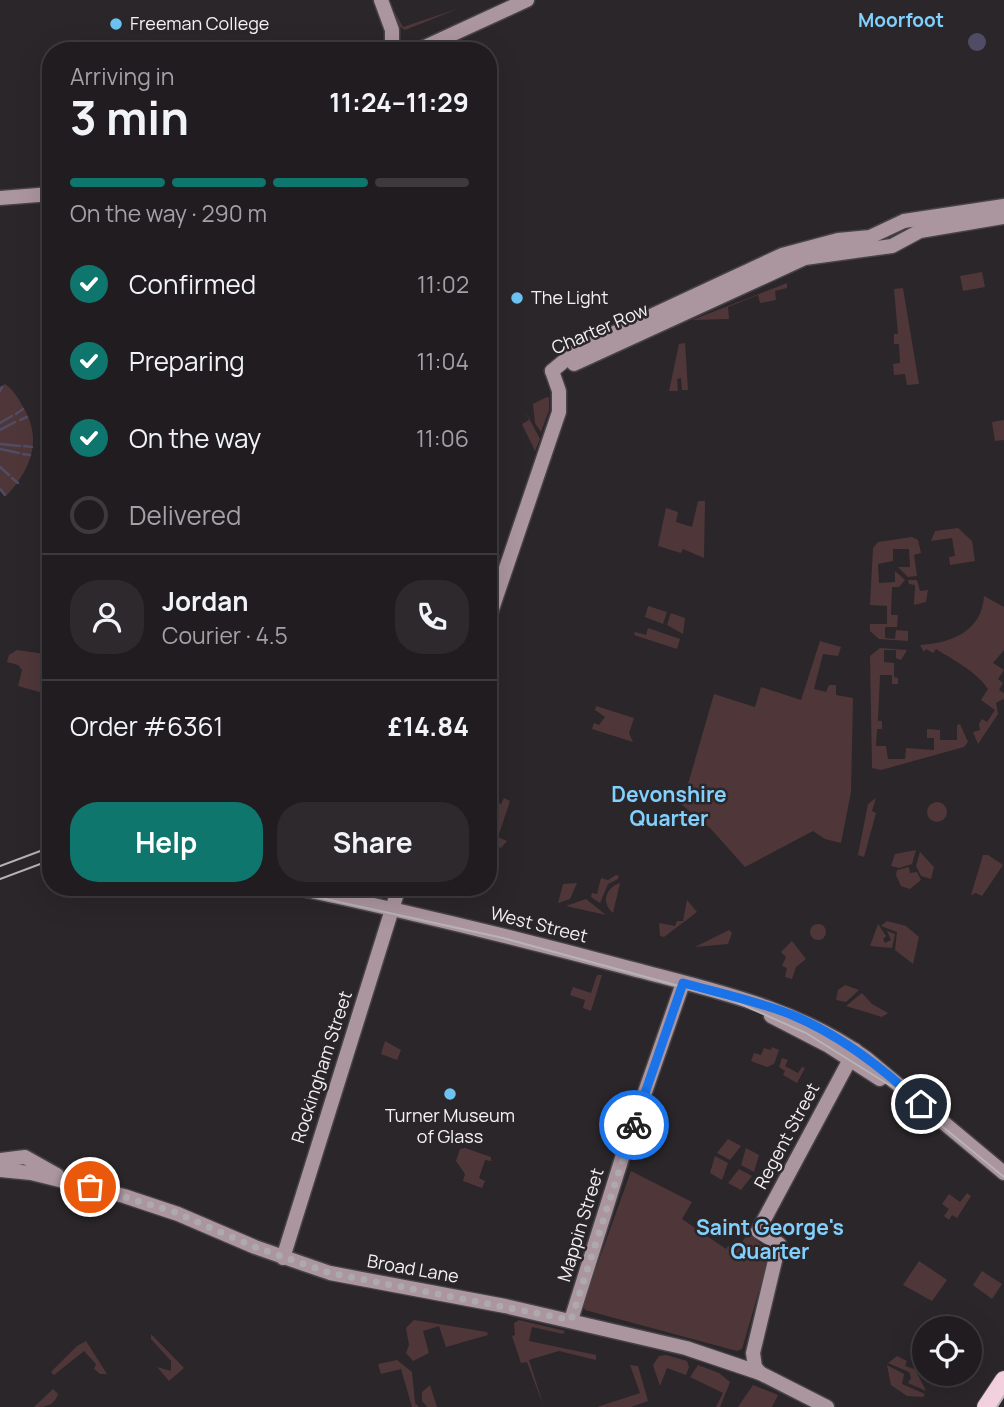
<!DOCTYPE html>
<meta charset="utf-8">
<style>
body{margin:0;font-family:Manrope,sans-serif;background:#2d292d;color:#f1f3f6;height:100vh;display:flex;flex-direction:column;font-size:26px;white-space:nowrap}
*{box-sizing:border-box;margin:0}
p{font-size:23px;color:#a2a1a5}
.icon{flex:none;width:38px;height:38px;fill:none;stroke:currentColor;stroke-width:2;stroke-linecap:round;stroke-linejoin:round}
.map{position:relative;flex:1;overflow:hidden}
.details{position:absolute;left:42px;top:42px;width:455px;height:854px;display:flex;flex-direction:column;background:#201c20;border-radius:28px;box-shadow:0 7px 28px #0002,0 0 0 2px #3d3a3e}
.details>*{flex:none}
.controls{position:absolute;left:912px;top:1316px;display:grid;gap:14px}
.controls a{display:grid;place-items:center;width:70px;height:70px;border-radius:50%;background:#201c20;box-shadow:0 7px 28px #0002,0 0 0 2px #3d3a3e;font-size:35px}
.pin{position:absolute;display:grid;place-items:center;width:60px;height:60px;color:#fff;margin:-30px;border:4px solid #fff;border-radius:50%;box-shadow:0 2px 7px #0007}
.courier{position:absolute;display:grid;place-items:center;width:70px;height:70px;margin:-35px;border:5px solid #1a73e8;border-radius:50%;background:#fff;color:#222;box-shadow:0 2px 9px #0007}
.headline em{font-style:normal;font-weight:700}
.headline div{display:flex;flex-direction:column-reverse}
.headline{display:flex;align-items:center;justify-content:space-between;height:119px;padding:0 28px}
h1{font-size:46px;font-weight:700;line-height:52px}
.bar{display:grid;grid-template-columns:repeat(4,1fr);gap:10px 7px;align-content:center;height:84px;padding:0 28px}
.bar i{height:9px;border-radius:5px;background:#3d3a3e}
.bar .current{background:#0f766e}
.bar p{grid-column:span 4}
.line{display:flex;align-items:center;gap:18px;padding:0 28px;border-top:2px solid #3d3a3e}
.line div{flex:1}
.round{display:grid;place-items:center;flex:none;width:74px;height:74px;border-radius:28px;background:#2d292d}
ol{padding:0 28px;list-style:none}
li{display:flex;align-items:center;gap:21px;height:77px}
li p{margin-inline-start:auto}
li .icon{padding:7px;border-radius:50%;background:#0f766e;color:#fff;stroke-width:4}
li:last-child{color:#a2a1a5}
li i{width:38px;height:38px;border:4px solid #3d3a3e;border-radius:50%}
.button{display:flex;gap:14px;margin-top:auto;padding:14px 28px}
.button a{flex:1;height:80px;border-radius:28px;background:#0f766e;color:#fff;font-size:28px;font-weight:700;line-height:80px;text-align:center}
.button a+a{background:#2d292d;color:#f1f3f6}
.map>svg:first-child{display:block}
.green{fill:#4f3739}
.water{fill:#514c65}
.lines{fill:none;stroke-linecap:round;stroke-linejoin:round}
.stream{stroke:#514c65;stroke-width:2.5}
.secondary-casing{stroke:#464246;stroke-width:17}
.highway-casing{stroke:#464246;stroke-width:20}
.secondary{stroke:#ab959e;stroke-width:14}
.highway{stroke:#f2d0dd;stroke-width:18}
.tram{stroke:#b7b3b6;stroke-width:2}
.done{stroke:#adaaad;stroke-width:7;stroke-dasharray:0 12.6}
.route{stroke:#1a73e8;stroke-width:9}
.poi-dot{fill:#6cc3f2;stroke:#2a262a;stroke-width:2.5}
.labels{text-anchor:middle;stroke-width:5;stroke-linejoin:round;paint-order:stroke}
.poi-label{font-size:18px;fill:#f4f1f3;stroke:#2a262a;text-anchor:start}
.street-label{font-size:18px;fill:#f4f1f3;stroke:#2a262a}
.neighbourhood-label{font-size:19px;font-weight:bold;fill:#81d0fd;stroke:#2a262a}
.quarter-label{font-size:21px;font-weight:bold;fill:#81d0fd;stroke:#2a262a}
</style>
<div class="map">
<svg width="1004" height="1407" viewBox="0 0 1004 1407">
<rect width="100%" height="100%" fill="#2a262a"/>
<g class="green">
<polygon points="388,0 403,27 460,8 405,30 400,27"/>
<polygon points="982,272 985,287 963,291 960,276"/>
<polygon points="787,283 787,288 775,291 776,300 760,303 758,295 728,307 729,319 692,320"/>
<polygon points="903,288 919,384 907,385 905,374 894,375 893,364 900,363 899,344 894,344 894,334 898,334 894,289"/>
<polygon points="685,343 688,390 682,390 681,378 677,379 678,391 669,391 679,344"/>
<path d="M5 384C12 389 18 397 22 405 43 438 32 468 7 495L0 489V387Z"/>
<polygon points="545,398 549,397 549,410 541,432 535,423 533,404"/>
<polygon points="525,411 540,439 535,451 522,424 529,420"/>
<polygon points="1004,420 1004,440 995,441 992,422"/>
<polygon points="698,501 705,501 704,558 683,549 681,553 658,546 666,508 678,512 676,522 692,527"/>
<polygon points="958,528 972,541 975,561 950,565 949,557 955,556 952,538 931,541 935,531"/>
<polygon points="488,535 500,556 488,592"/>
<polygon points="912,537 918,540 921,553 914,555 917,576 908,577 898,567 910,567 909,549 893,549 893,561 878,564 879,583 895,582 895,571 905,580 899,587 892,587 891,615 898,615 897,627 885,627 885,638 895,639 896,630 908,631 908,641 879,639 870,631 870,624 887,624 887,606 870,605 873,548 878,542"/>
<polygon points="908,580 917,580 920,591 928,590 926,602 914,605 915,585 909,584"/>
<path d="M984 596 1004 607V650L993 663 1004 670 998 679 1003 683 999 690 1004 693V701L1003 699 996 703 998 714 978 744 973 732 980 730 979 724 982 719 987 722 995 710 981 700 988 689C976 671 953 660 936 649L933 653 926 649 924 652 920 645C952 643 982 631 984 596Z"/>
<polygon points="648,606 667,612 663,624 645,617"/>
<polygon points="671,613 685,618 683,634 667,625"/>
<polygon points="648,628 680,639 677,649 634,635 635,632 646,635"/>
<polygon points="51,635 51,664 43,693 18,686 22,670 18,665 7,662 9,655 17,650 45,654"/>
<polygon points="820,641 841,647 838,656 823,654 814,689 826,692 829,685 836,685 836,695 853,698 851,792 841,843 825,839 813,831 745,867 711,829 682,805 714,694 755,707 761,687 801,700"/>
<polygon points="880,648 907,650 901,660 896,658 896,650 884,650 884,662 894,663 894,677 898,678 898,684 892,684 892,675 880,675 878,721 882,721 882,729 877,729 876,746 886,746 888,759 905,759 906,748 934,750 934,738 927,738 927,729 940,730 940,740 957,740 957,725 960,724 968,742 964,747 881,770 872,768 870,656"/>
<polygon points="596,706 634,718 629,733 633,742 592,729 594,723 599,725 605,717 595,710"/>
<polygon points="504,798 510,801 498,837 507,841 501,848 488,844 488,800 501,804"/>
<polygon points="876,798 872,811 876,813 864,857 858,855 868,804"/>
<circle cx="937" cy="812" r="10"/>
<polygon points="916,850 912,864 899,868 891,866 895,854"/>
<polygon points="920,852 934,867 931,879 921,876 916,866"/>
<polygon points="983,855 988,855 1003,865 982,896 976,893 971,895"/>
<polygon points="909,867 910,873 917,872 921,880 910,889 901,886 896,875 897,870"/>
<polygon points="616,875 619,876 618,879 608,884 600,903 591,897 592,893 597,894 601,878 608,880"/>
<polygon points="577,883 570,899 558,903 563,884"/>
<path d="M620 883 613 913C601 903 605 888 620 883Z"/>
<polygon points="586,899 606,915 566,906"/>
<polygon points="687,900 697,912 664,937 660,936 659,923 675,926 677,921 683,921"/>
<polygon points="887,921 906,926 919,937 913,964 895,950 897,932 881,926"/>
<circle cx="818" cy="932" r="8"/>
<polygon points="878,924 886,936 883,939 885,943 891,940 887,931 895,934 892,948 870,946"/>
<polygon points="729,930 732,933 728,944 695,947"/>
<polygon points="792,941 806,959 796,967 792,979 785,977 787,968 782,966 786,957 781,952"/>
<polygon points="597,975 602,975 591,1011 583,1008 585,1000 570,995 573,987 591,993"/>
<polygon points="845,985 859,990 846,1002 836,1000 838,990"/>
<polygon points="862,993 872,1004 888,1013 882,1017 846,1006"/>
<polygon points="385,1041 401,1050 397,1060 381,1054"/>
<polygon points="772,1047 779,1050 774,1064 767,1067 751,1061 754,1053 761,1055 764,1048 771,1050"/>
<polygon points="782,1058 788,1060 785,1066 798,1073 802,1067 805,1068 797,1083 783,1075 785,1071 779,1067"/>
<polygon points="728,1139 741,1146 730,1160 717,1153"/>
<polygon points="465,1148 491,1157 491,1161 485,1160 479,1178 485,1181 482,1188 463,1181 465,1174 456,1161 460,1149"/>
<polygon points="746,1148 759,1155 754,1172 741,1165"/>
<polygon points="715,1156 728,1163 722,1180 710,1173"/>
<polygon points="739,1169 752,1176 741,1190 728,1183"/>
<polygon points="631,1171 692,1202 682,1219 726,1249 728,1246 736,1251 748,1233 764,1247 767,1263 742,1349 737,1351 585,1310 583,1305"/>
<polygon points="967,1193 971,1196 957,1218 952,1215 949,1220 944,1216 949,1209 942,1204 949,1194 960,1202"/>
<polygon points="919,1261 947,1280 932,1301 903,1285"/>
<polygon points="982,1271 1002,1284 992,1299 973,1285"/>
<polygon points="414,1320 487,1332 488,1335 446,1347 439,1326 423,1331 429,1353 413,1361 406,1353 409,1345 406,1328"/>
<polygon points="519,1320 565,1331 563,1334 532,1327 529,1341 596,1355 596,1360 559,1351 529,1360 544,1407 527,1362 521,1363 512,1336 515,1335 514,1323"/>
<polygon points="151,1334 184,1368 169,1381 157,1367 171,1371 171,1361 151,1339"/>
<polygon points="86,1341 107,1374 100,1374 94,1369 96,1364 84,1351 54,1375 51,1372 77,1346"/>
<polygon points="666,1355 687,1361 689,1367 686,1375 667,1368 660,1386 653,1365 659,1356"/>
<polygon points="897,1356 907,1361 905,1366 915,1369 926,1391 908,1383 911,1378 909,1372 888,1363"/>
<polygon points="397,1360 412,1372 415,1403 419,1407 412,1407 401,1369 381,1374 378,1364"/>
<polygon points="630,1365 638,1366 648,1401 631,1407 597,1407 640,1393"/>
<polygon points="698,1365 719,1373 730,1382 720,1407 716,1407 723,1393 690,1377"/>
<polygon points="887,1365 904,1374 902,1384 925,1394 923,1397 907,1396 891,1385"/>
<polygon points="430,1385 437,1407 427,1407 422,1401 422,1392"/>
<polygon points="753,1385 778,1395 772,1407 738,1407"/>
<path d="M53 1389 58 1394C54 1406 46 1407 34 1407Z"/>
</g>
<circle class="water" cx="977" cy="42" r="9"/>
<g class="lines">
<g class="stream">
<polyline points="0,391 2,387"/>
<polyline points="16,414 23,409"/>
<polyline points="20,420 27,417"/>
<polyline points="0,423 12,416"/>
<polyline points="0,430 15,422"/>
<polyline points="0,444 20,446"/>
<polyline points="24,446 32,447"/>
<polyline points="0,449 19,453"/>
<polyline points="23,454 30,455"/>
<polyline points="0,467 9,475"/>
<polyline points="12,478 18,483"/>
<polyline points="0,489 5,495"/>
</g>
<defs>
<g id="secondary">
<polyline points="381,0 392,30 392,51"/>
<polyline points="416,51 527,0"/>
<polyline points="0,198 51,194"/>
<polyline points="574,364 805,258 892,246 920,231 1004,217"/>
<polyline points="552,371 575,352 597,341 782,255 838,240 870,237 904,221 1004,206"/>
<polyline points="488,621 559,412 559,391 552,371"/>
<path d="M292 887C405 911 517 938 629 968 711 990 796 1007 866 1058L1004 1173"/>
<polyline points="771,1016 829,1046 880,1079"/>
<polyline points="0,1160 25,1157 57,1175"/>
<polyline points="0,1170 31,1173 124,1196 178,1214 255,1247 330,1273 505,1306 686,1348 760,1373 827,1407"/>
<polyline points="283,1258 399,887"/>
<polyline points="571,1320 622,1158 683,983"/>
<polyline points="760,1373 755,1367 753,1353 779,1244 758,1231 855,1050"/>
</g>
<polyline id="highway" points="986,1407 1004,1380"/>
</defs>
<use href="#secondary" class="secondary-casing"/>
<use href="#highway" class="highway-casing"/>
<use href="#secondary" class="secondary"/>
<use href="#highway" class="highway"/>
<g class="tram">
<polyline points="0,866 51,847"/>
<polyline points="0,879 51,860"/>
<polyline points="271,887 503,938 734,1001 806,1033 899,1091 1004,1177"/>
<polyline points="796,1017 842,1041 877,1066"/>
<polyline points="997,1407 1004,1396"/>
</g>
</g>
<g class="lines">
<polyline class="done" points="90,1187 172,1211 255,1247 330,1273 571,1320 634,1125"/>
<path class="route" d="M634 1125 683 983C719 993 757 1001 792 1015 840 1035 883 1068 921 1104"/>
</g>
<g class="poi-dot">
<circle cx="116" cy="24" r="7"/>
<circle cx="517" cy="298" r="7"/>
<circle cx="450" cy="1094" r="7"/>
</g>
<g class="labels">
<g class="poi-label">
<text x="130" y="30">Freeman College</text>
<text x="531" y="304">The Light</text>
<text x="450" y="1122" text-anchor="middle">Turner Museum<tspan x="450" dy="21">of Glass</tspan></text>
</g>
<g class="street-label">
<text transform="translate(600 329) rotate(-23)" y="6">Charter Row</text>
<text transform="translate(539 925) rotate(14)" y="6">West Street</text>
<text transform="translate(322 1067) rotate(-72)" y="6">Rockingham Street</text>
<text transform="translate(787 1136) rotate(-62)" y="6">Regent Street</text>
<text transform="translate(581 1225) rotate(-73)" y="6">Mappin Street</text>
<text transform="translate(413 1269) rotate(10)" y="6">Broad Lane</text>
</g>
<g class="neighbourhood-label">
<text x="901" y="27">Moorfoot</text>
</g>
<g class="quarter-label">
<text x="669" y="802">Devonshire<tspan x="669" dy="24">Quarter</tspan></text>
<text x="770" y="1235">Saint George's<tspan x="770" dy="24">Quarter</tspan></text>
</g>
</g>
</svg>
<div class="controls">
<a><svg class="icon" aria-label="locate" viewBox="0 0 24 24"><circle cx="12" cy="12" r="6"/><path d="M12 2v4M12 18v4M2 12h4M18 12h4"/></svg></a>
</div>
<div class="pin" style="left:90px;top:1187px;background:#ea580c"><svg class="icon" aria-label="bag" viewBox="0 0 24 24"><path d="M5 8h14l-1 12H6zM9 8a3 3 0 0 1 6 0"/></svg></div>
<div class="pin" style="left:921px;top:1104px;background:#1f2937"><svg class="icon" aria-label="home" viewBox="0 0 24 24"><path d="M3 11l9-7 9 7M6 9v11h12V9"/></svg></div>
<div class="courier" style="left:634px;top:1125px"><svg class="icon" aria-label="bike" viewBox="0 0 24 24"><circle cx="6" cy="16" r="4"/><circle cx="18" cy="16" r="4"/><path d="M6 16l4-8h5l3 8M10 8l3 8H6M13 5h3"/></svg></div>
<section class="details">
<div class="headline"><div><h1>3 min</h1><p>Arriving in</p></div><em>11:24–11:29</em></div>
<div class="bar"><i class="current"></i><i class="current"></i><i class="current"></i><i></i><p>On the way · 290 m</p></div>
<ol>
<li><svg class="icon" aria-label="check" viewBox="0 0 24 24"><path d="M5 12l5 5 9-10"/></svg>Confirmed<p>11:02</p></li>
<li><svg class="icon" aria-label="check" viewBox="0 0 24 24"><path d="M5 12l5 5 9-10"/></svg>Preparing<p>11:04</p></li>
<li><svg class="icon" aria-label="check" viewBox="0 0 24 24"><path d="M5 12l5 5 9-10"/></svg>On the way<p>11:06</p></li>
<li><i></i>Delivered</li>
</ol>
<div class="line" style="height:126px"><a class="round"><svg class="icon" aria-label="person" viewBox="0 0 24 24"><circle cx="12" cy="8" r="4"/><path d="M4 21q1-7 8-7t8 7"/></svg></a><div><b>Jordan</b><p>Courier · 4.5</p></div><a class="round"><svg class="icon" aria-label="phone" viewBox="0 0 24 24"><path d="M5 4h4l2 5-3 2q2 4 5 5l2-3 5 2v4C11 20 4 13 5 4z"/></svg></a></div>
<div class="line" style="height:91px"><div>Order #6361</div><b>£14.84</b></div>
<div class="button"><a>Help</a><a>Share</a></div>
</section>
</div>
